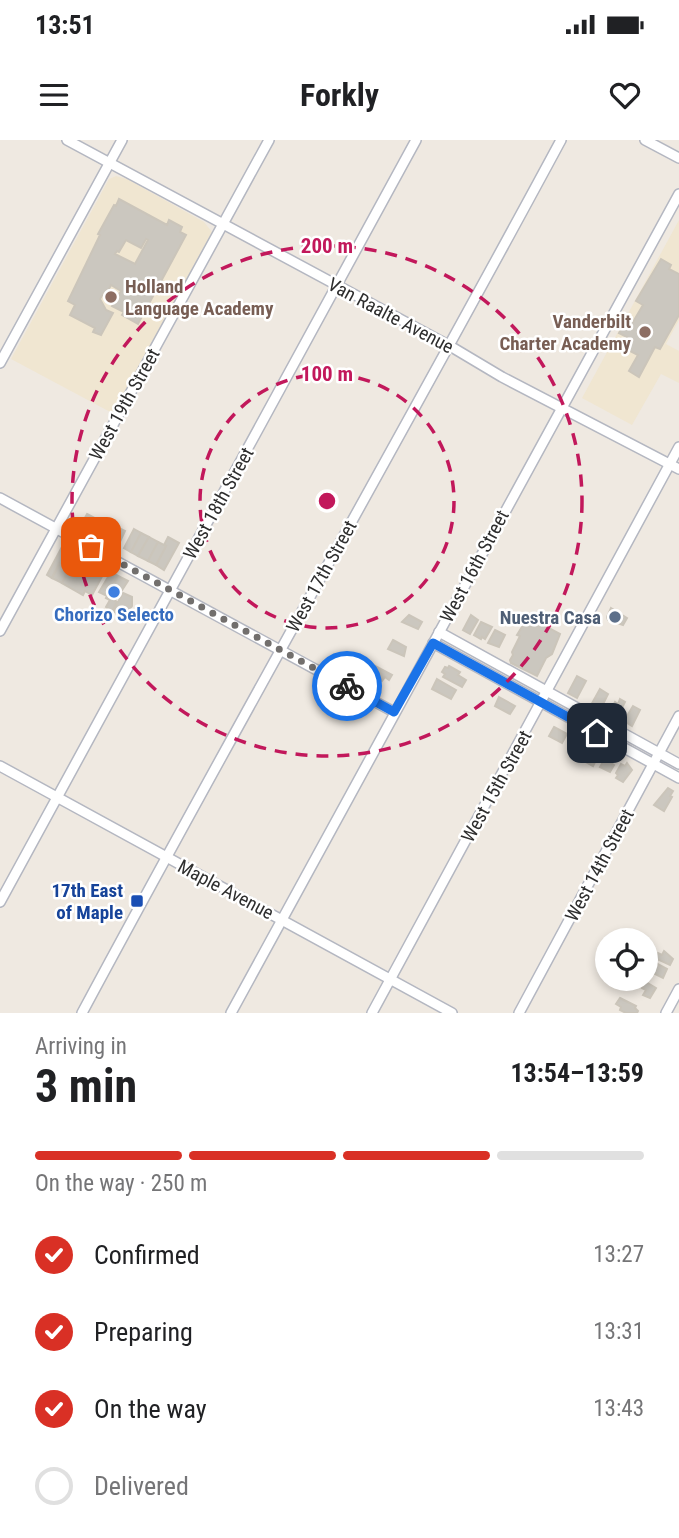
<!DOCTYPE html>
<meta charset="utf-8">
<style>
body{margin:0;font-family:"Roboto Condensed",sans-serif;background:#f2f2f2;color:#202124;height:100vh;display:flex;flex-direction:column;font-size:26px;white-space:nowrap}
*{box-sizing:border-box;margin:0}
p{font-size:23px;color:#757577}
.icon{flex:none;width:38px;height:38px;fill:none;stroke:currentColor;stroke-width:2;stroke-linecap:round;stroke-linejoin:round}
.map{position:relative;height:873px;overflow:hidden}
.panel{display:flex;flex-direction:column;background:#fff;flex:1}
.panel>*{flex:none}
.controls{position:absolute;left:595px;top:788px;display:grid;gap:14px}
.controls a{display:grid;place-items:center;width:63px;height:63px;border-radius:50%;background:#fff;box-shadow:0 4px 10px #0003;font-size:35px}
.pin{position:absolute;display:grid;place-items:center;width:60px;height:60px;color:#fff;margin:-30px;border-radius:14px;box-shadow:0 4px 10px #0006}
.courier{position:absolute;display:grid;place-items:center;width:70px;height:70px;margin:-35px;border:5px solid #1a73e8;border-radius:50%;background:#fff;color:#222;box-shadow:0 2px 9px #0007}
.headline em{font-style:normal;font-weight:700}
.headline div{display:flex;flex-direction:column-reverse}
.headline{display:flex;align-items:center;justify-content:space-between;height:119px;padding:0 35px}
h1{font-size:46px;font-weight:700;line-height:52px}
.bar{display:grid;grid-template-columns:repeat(4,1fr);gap:10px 7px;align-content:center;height:84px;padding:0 35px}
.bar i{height:9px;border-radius:5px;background:#e0e0e0}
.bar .on{background:#d93025}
.bar p{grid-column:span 4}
ol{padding:0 35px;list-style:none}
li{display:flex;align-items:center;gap:21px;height:77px}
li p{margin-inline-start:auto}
li .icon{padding:7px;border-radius:50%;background:#d93025;color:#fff;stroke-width:4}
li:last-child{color:#757577}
li i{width:38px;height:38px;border:4px solid #e0e0e0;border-radius:50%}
.status{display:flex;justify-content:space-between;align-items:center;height:49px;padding:0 35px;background:#fff;direction:ltr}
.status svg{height:19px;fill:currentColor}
header{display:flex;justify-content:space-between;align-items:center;height:91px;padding:0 35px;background:#fff;font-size:32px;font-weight:700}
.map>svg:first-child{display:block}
.education{fill:#f0e6d1}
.building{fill:#cbc7bf;stroke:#cbc5ba;stroke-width:2;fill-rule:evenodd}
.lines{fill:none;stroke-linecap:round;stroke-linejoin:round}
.minor-casing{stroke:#b4b7c1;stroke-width:12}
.minor{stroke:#fff;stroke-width:9}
.done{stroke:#726f6d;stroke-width:7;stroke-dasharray:0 12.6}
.route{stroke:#1a73e8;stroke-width:9}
.ring{fill:none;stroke:#c2185b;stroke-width:3.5;stroke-dasharray:12 9}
.education-dot{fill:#8d6e63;stroke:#fff;stroke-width:2.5}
.shop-dot{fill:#3f7fe0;stroke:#fff;stroke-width:2.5}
.service-dot{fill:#5c6f8a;stroke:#fff;stroke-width:2.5}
.transit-dot{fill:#1a4fb4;stroke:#fff;stroke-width:2.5}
.labels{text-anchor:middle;stroke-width:5;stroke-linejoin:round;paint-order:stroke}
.education-label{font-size:19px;font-weight:bold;fill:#785e54;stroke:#fff;text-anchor:start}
.street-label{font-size:19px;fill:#2e2e2e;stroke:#fff}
.shop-label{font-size:19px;font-weight:bold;fill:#366cbe;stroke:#fff}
.service-label{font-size:19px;font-weight:bold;fill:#4e5e75;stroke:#fff;text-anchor:end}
.transit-label{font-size:19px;font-weight:bold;fill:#164399;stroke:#fff;text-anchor:end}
.centre{fill:#c2185b;stroke:#fff;stroke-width:3.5}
.ring-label{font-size:21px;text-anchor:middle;font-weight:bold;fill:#c2185b;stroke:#fff;stroke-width:5;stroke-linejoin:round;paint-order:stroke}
</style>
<div class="status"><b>13:51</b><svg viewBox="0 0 49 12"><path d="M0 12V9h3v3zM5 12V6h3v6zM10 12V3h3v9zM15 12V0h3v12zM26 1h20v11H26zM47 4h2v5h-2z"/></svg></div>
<header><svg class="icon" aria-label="menu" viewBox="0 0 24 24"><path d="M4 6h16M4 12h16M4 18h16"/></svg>Forkly<svg class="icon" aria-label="heart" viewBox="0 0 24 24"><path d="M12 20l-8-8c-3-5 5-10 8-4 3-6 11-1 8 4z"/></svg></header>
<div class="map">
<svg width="679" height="873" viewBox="0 0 679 873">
<rect width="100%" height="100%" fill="#efe9e1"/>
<g class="education">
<polygon points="116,36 127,39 204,82 212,92 114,274 11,219 109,39"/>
<polygon points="679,80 679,180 666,204 679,211 679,243 661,234 632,285 582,258"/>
</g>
<g class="building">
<path d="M119 59 167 85 169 80 182 87 180 92 186 95 138 184 122 175 124 172 112 166 121 151 111 145 105 156 103 154 100 159 106 170 113 173 101 195 93 192 95 188 70 175 75 165 68 161 100 95 98 94 114 65 116 66ZM146 99 148 100 135 124 115 114 117 111 119 112 126 100 141 108Z"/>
<polygon points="661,119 671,125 669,129 679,134 679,175 660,209 655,207 639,237 629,231 638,215 626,209 633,200 619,193 627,179 633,182 643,165 636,161"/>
<polygon points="87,374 102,382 97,391 82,383"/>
<polygon points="109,383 125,391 118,406 101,397"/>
<polygon points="134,389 141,393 131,412 124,408"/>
<polygon points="141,393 149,397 138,416 131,412"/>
<polygon points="149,397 158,402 148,421 138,416"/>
<polygon points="168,397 179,403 164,430 156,425 166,406 164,405"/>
<polygon points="158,402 166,406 156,425 148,421"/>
<polygon points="63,405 68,408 52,438 47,435"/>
<polygon points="68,408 78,414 62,443 52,438"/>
<polygon points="78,414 106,429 92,455 85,451 83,455 62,443"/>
<polygon points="111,432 118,436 107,456 99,452"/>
<polygon points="118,436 128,441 115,461 117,462 112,471 106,467 110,460 106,458"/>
<polygon points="123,453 132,457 132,466 124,477 113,471"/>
<polygon points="611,468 627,478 623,485 608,480 607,477"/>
<polygon points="409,475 422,482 418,489 402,482"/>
<polygon points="471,475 478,480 470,494 463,490"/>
<polygon points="528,477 560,494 552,514 546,518 537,536 511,523 510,520 513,515 512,512 520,496 517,495"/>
<polygon points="481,482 492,487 485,499 482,497 481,499 474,495"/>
<polygon points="495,490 505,495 499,507 488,503"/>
<polygon points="393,500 406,507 404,516 388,509"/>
<polygon points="375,526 392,535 389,540 385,537 382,541 373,535"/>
<polygon points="449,526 460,532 458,535 466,540 462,547 443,537 445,534 442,532 445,527 448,528"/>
<polygon points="577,536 586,541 577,558 568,553"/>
<polygon points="437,539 456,550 451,559 432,549"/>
<polygon points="600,549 608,554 600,570 591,565"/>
<polygon points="499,557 515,566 510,574 495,566"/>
<polygon points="620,559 625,562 617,578 609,574 615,562 618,564"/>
<polygon points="633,566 640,570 632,586 624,581"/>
<polygon points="554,587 567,594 562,603 549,596"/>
<polygon points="594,606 601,610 593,626 584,621"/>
<polygon points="607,615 613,619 611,623 614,625 610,632 600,627"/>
<polygon points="627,623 632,630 623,642 616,638 618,635 616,633 621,624 625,626"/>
<polygon points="668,648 673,651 670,656 672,657 664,671 654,665"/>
<polygon points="664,811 673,819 670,825 655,818 658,813 662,815"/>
<polygon points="652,821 667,829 663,838 647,830"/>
<polygon points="646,842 656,848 650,858 643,855 646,850 642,848"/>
<polygon points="620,858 636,866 635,868 638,871 637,873 626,873 620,870 621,867 616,864"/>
</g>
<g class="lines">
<defs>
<g id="minor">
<polyline points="67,0 450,206 502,237 679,329"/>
<polyline points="645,0 679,18"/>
<polyline points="0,223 122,0"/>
<polyline points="0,358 394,572"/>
<polyline points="0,491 269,0"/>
<polyline points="439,492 679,624"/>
<polyline points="433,503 679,638"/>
<polyline points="0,626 452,873"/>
<polyline points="0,762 416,0"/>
<path d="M82 873C239 580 404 292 561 0"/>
<polyline points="231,873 679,54"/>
<polyline points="372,873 679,307"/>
<polyline points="519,873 679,576"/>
<polyline points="666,873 679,849"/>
</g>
</defs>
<use href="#minor" class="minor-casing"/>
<use href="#minor" class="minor"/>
</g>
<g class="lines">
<polyline class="done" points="91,407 347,546"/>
<polyline class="route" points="347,546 394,572 433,503 597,593"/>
</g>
<g class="ring">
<circle cx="327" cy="361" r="127"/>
<circle cx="327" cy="361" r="255"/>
</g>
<g class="education-dot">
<circle cx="111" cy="157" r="7"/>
<circle cx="645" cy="192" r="7"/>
</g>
<circle class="shop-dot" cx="114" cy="452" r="7"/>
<circle class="service-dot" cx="615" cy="477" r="7"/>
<rect class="transit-dot" x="130" y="754" width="14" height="14" rx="3.5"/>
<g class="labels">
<g class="education-label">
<text x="125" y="153">Holland<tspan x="125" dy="22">Language Academy</tspan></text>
<text x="631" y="188" text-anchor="end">Vanderbilt<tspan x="631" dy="22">Charter Academy</tspan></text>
</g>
<g class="street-label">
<text transform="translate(391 175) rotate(28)" y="7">Van Raalte Avenue</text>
<text transform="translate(124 264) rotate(-61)" y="7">West 19th Street</text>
<text transform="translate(218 363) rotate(-61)" y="7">West 18th Street</text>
<text transform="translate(474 426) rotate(-62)" y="7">West 16th Street</text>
<text transform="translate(321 436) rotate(-61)" y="7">West 17th Street</text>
<text transform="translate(496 646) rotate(-61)" y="7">West 15th Street</text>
<text transform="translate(599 725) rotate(-62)" y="7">West 14th Street</text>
<text transform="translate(226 749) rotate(28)" y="7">Maple Avenue</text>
</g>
<g class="shop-label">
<text x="114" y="481">Chorizo Selecto</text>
</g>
<g class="service-label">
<text x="601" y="484">Nuestra Casa</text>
</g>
<g class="transit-label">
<text x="123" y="757">17th East<tspan x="123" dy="22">of Maple</tspan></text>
</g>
</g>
<circle cx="327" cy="361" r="10" class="centre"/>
<g class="ring-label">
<text x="327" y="113">200 m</text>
<text x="327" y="241">100 m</text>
</g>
</svg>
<div class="controls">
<a><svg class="icon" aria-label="locate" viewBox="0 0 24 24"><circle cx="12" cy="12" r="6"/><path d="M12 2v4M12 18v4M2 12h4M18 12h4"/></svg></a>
</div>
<div class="pin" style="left:91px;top:407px;background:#ea580c"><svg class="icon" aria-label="bag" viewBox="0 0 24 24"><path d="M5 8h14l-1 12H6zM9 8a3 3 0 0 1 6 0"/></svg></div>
<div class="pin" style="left:597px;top:593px;background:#1f2937"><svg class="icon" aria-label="home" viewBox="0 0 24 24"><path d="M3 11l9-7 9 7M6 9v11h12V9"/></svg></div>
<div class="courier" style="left:347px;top:546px"><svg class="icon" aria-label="bike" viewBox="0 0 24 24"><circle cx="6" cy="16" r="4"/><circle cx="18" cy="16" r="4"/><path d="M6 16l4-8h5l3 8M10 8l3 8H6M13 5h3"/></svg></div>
</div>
<section class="panel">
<div class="headline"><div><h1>3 min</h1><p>Arriving in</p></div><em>13:54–13:59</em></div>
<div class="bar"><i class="on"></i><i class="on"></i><i class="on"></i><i></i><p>On the way · 250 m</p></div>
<ol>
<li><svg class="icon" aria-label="check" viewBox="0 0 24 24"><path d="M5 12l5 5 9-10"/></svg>Confirmed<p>13:27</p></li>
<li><svg class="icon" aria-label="check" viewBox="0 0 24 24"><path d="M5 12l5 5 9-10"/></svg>Preparing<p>13:31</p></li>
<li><svg class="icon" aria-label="check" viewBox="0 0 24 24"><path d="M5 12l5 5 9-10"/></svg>On the way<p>13:43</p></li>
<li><i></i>Delivered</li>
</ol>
</section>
